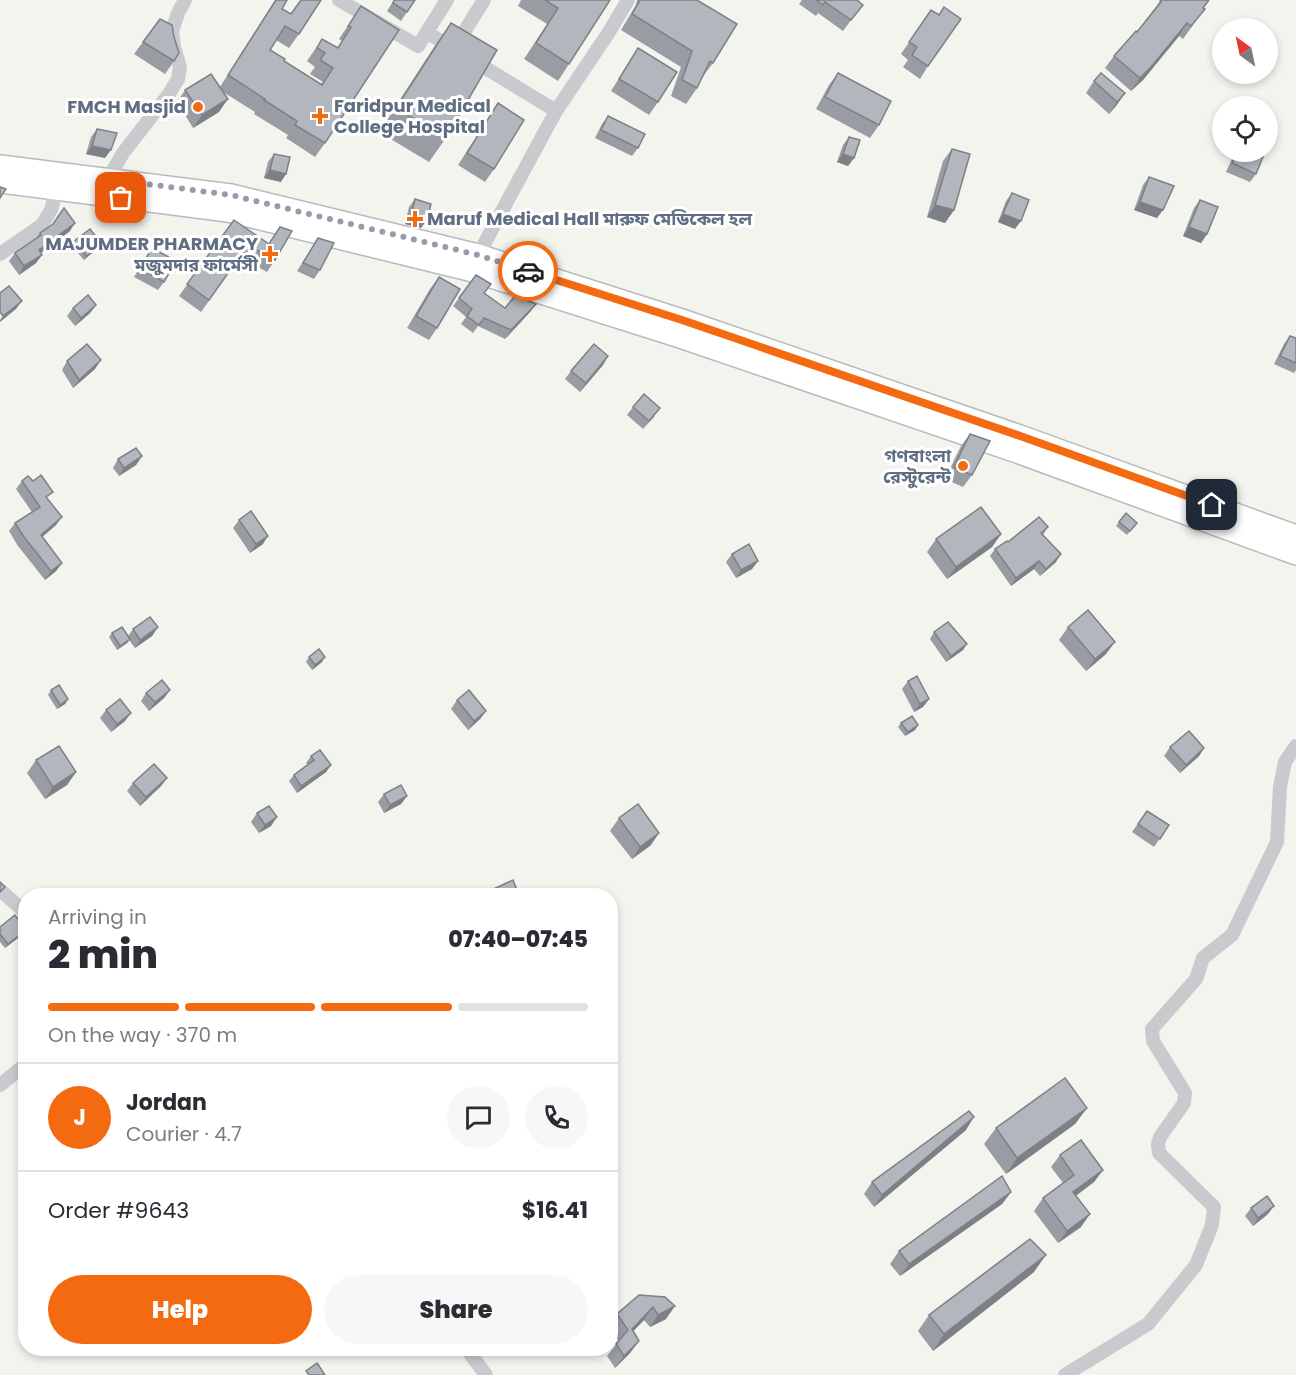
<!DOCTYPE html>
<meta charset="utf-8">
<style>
body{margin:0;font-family:Poppins,"Noto Sans Bengali",sans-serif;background:#f7f7f7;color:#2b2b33;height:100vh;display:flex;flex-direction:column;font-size:22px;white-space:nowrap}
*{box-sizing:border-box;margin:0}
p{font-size:20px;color:#7c7c81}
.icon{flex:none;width:33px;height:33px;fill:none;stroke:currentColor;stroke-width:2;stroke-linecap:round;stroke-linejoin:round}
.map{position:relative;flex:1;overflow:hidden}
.panel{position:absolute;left:18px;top:888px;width:600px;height:468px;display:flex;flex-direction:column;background:#fff;border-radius:24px;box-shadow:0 3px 9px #0003}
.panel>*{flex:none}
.needle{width:39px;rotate:327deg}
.buttons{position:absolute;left:1212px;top:18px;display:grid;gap:12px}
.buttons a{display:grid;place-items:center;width:66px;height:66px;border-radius:50%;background:#fff;box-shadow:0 3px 9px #0003;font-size:30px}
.pin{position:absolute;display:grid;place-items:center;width:51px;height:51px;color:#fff;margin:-26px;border-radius:12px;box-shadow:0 3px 9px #0006}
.courier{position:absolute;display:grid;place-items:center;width:60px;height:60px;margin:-30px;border:4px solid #f36a11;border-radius:50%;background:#fff;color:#222;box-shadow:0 2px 8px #0007}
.summary em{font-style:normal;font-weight:800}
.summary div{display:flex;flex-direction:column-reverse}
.summary{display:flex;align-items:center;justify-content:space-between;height:102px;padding:0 30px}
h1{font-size:39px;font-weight:800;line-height:45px}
.bar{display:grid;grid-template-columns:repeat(4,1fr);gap:9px 6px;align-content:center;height:72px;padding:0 30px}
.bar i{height:8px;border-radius:4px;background:#e1e1e2}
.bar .on{background:#f36a11}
.bar p{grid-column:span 4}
.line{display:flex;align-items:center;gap:15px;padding:0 30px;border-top:2px solid #e1e1e2}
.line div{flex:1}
.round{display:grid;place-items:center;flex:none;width:63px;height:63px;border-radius:32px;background:#f7f7f7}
.action{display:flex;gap:12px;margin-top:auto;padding:12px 30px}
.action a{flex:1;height:69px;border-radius:36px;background:#f36a11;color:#fff;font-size:24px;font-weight:800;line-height:69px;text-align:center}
.action a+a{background:#f7f7f7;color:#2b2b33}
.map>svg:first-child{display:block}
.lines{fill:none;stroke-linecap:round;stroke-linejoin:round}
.trunk-casing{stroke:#b7babd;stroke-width:24}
.minor{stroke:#c8cace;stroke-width:14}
.trunk{stroke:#fff;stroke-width:21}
.wall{fill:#999da3}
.shaded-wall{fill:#7d8085}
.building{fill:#b2b7be;stroke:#7d8085;stroke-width:1.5}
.done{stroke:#949da9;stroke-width:6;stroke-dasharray:0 10.8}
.route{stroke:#f36a11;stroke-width:8}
.poi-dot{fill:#f36a11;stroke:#fff;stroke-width:2}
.labels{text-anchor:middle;stroke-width:6;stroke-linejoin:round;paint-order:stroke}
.poi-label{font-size:18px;font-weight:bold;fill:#606e84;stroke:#fff;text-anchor:end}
</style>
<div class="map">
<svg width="1296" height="1375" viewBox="0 0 1296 1375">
<rect width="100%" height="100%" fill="#f4f4ef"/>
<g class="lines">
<defs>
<g id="trunk">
<polyline points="0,166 231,195 478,255 682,320 1023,437 1296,536"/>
<polyline points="0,182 228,211 469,270 677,336 1017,452 1296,554"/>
</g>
</defs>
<use href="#trunk" class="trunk-casing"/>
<g class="minor">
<polyline points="339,0 418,46 447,0"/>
<polyline points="427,33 454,48 484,0"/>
<polyline points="471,59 556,111"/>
<polyline points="107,185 108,179 123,153 169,94 178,79 180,67 174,47 172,31 178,13 185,0"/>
<polyline points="0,254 42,225 51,210 57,189"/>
<polyline points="475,261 556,111 609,32 628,0"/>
<polyline points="0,890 26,913"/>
<polyline points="0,1085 26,1064"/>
<polyline points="466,1348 486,1375"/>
<polyline points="1065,1375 1148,1324 1196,1265 1212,1225 1214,1207 1159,1153 1158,1144 1160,1137 1184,1103 1185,1093 1153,1041 1152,1029 1196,979 1203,958 1232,935 1277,842 1280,787 1285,762 1296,746"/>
</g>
<use href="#trunk" class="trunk"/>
</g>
<g class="wall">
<polygon points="275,0 287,0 282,9 299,34 289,48 276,40 270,50 284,61 321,84 323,82 310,74 315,67 307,61 322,39 337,48 342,41 339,39 361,6 325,143 315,157 286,138 288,135 254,114 255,112 223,92 219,112 193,128 177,102 185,90 220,87"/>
<polygon points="394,0 415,0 401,21 387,11"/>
<polygon points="521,0 610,0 569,64 558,81 524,59 547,24 518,6"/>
<polygon points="637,0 697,0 713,63 701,79 697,88 686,104 671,96 681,67 621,30 636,5"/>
<polygon points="802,0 857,0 855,15 843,31 818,13 816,16 799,4"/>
<polygon points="1161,0 1204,8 1196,21 1183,39 1179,36 1143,80 1131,91 1105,68 1114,56 1137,32"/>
<polygon points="931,10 939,15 928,66 920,79 903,67 908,60 901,54"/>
<polygon points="160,19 174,61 165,74 134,54"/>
<polygon points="451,23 446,138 429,162 379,132 434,47"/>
<polygon points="638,48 658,102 649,115 611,91"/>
<polygon points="838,73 879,125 870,138 816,109 829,85"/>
<polygon points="1094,81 1125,93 1116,106 1109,114 1086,93"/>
<polygon points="498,103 494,169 485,182 458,165"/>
<polygon points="608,116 638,148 632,156 595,138 602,124"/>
<polygon points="97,129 105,158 86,154 91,137"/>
<polygon points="849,137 854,158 848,166 837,162 843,145"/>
<polygon points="952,149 954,210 945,223 927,217 943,161"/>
<polygon points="1235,152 1265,152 1256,174 1250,182 1226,172"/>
<polygon points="274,154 281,182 264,178 268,162"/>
<polygon points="1149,177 1157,218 1134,210 1143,185"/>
<polygon points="1012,193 1015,229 998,222 1006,201"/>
<polygon points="415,199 421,228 405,224 409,207"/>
<polygon points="1200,200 1207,234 1201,243 1183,236 1194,208"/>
<polygon points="234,220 275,260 267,272 240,257 201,312 179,296"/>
<polygon points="70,231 40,253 42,255 36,263 19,275 9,261 15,253 35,239 40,233"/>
<polygon points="97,238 93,244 96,248 93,252 84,260 71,245 74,241"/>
<polygon points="318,238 320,270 314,279 297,271"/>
<polygon points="152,248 164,282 158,290 134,277"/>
<polygon points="439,277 437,328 429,340 407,328 430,289"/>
<polygon points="485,294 505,308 536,304 530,312 505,339 478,326 473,333 461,324 466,317 453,306 459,298"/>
<polygon points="96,305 90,313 75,326 67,316 73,308"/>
<polygon points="1290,336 1296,338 1296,370 1294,373 1274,364 1284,344"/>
<polygon points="67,361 95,369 73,388 62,370"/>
<polygon points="603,365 580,392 565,379 571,371"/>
<polygon points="633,407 655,416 643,429 627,415"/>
<polygon points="970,434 972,475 963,487 945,479 961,446"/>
<polygon points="142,456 136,465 119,476 113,468 118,459"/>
<polygon points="22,481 48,499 56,525 42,537 62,563 56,571 45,580 18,546 9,531 15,523 32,512 16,489"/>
<polygon points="239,520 263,544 250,553 233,528"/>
<polygon points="1119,522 1137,523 1127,535 1116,526"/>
<polygon points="1048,527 1043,535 1056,562 1040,576 1034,569 1011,586 990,556 995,549 1008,542"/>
<polygon points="1001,534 992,547 947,579 927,552 936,539"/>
<polygon points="732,554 758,561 752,569 736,578 726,562"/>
<polygon points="158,627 152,636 135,648 129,640 127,643 117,650 109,637 112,633 128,636 133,629"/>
<polygon points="1068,627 1106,654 1086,671 1059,640"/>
<polygon points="934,632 963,650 946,662 930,639"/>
<polygon points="309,657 322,662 312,670 306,662"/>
<polygon points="908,681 929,699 923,707 914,712 902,689"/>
<polygon points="51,690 68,699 65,704 57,709 48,695"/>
<polygon points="170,690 164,698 149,711 141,701 146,693"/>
<polygon points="457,700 486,711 480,719 468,730 451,709"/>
<polygon points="106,710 125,721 111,732 100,718"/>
<polygon points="901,723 918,725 915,730 905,736 898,727"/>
<polygon points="1170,747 1204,748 1199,756 1180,773 1164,756"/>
<polygon points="311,756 331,765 326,772 297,793 289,781 294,775 308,765 306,763"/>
<polygon points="36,760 76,772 67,785 45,799 27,773"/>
<polygon points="167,778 161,786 140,806 127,791 133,783"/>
<polygon points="384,794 407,796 401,804 384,813 378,802"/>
<polygon points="1147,811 1169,825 1154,847 1132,832"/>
<polygon points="257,813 271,826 259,833 251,822"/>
<polygon points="619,818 651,845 632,859 610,831"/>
<polygon points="491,890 513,896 487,896"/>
<polygon points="0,927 23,934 5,948 0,942"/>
<polygon points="1087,1108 1075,1124 1006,1174 984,1144 996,1128"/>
<polygon points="966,1130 874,1207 864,1194 872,1182"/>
<polygon points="1060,1155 1103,1170 1094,1182 1076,1196 1081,1227 1058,1243 1034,1211 1043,1198 1063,1183 1051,1167"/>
<polygon points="1011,1192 1002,1204 900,1276 890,1264 899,1251"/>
<polygon points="1251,1208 1268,1214 1253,1226 1245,1216"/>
<polygon points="1034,1272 933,1351 918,1331 929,1315"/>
<polygon points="26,1292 26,1307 20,1300"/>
<polygon points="639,1295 666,1319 650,1327 644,1320 633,1331 639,1341 630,1353 615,1368 607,1356 619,1341 610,1329 610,1323 617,1314"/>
</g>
<g class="shaded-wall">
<polygon points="1187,23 1179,36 1143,80 1131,91 1140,78"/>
<polygon points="1125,93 1116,106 1109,114 1117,102"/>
<polygon points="228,99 219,112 193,128 202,115"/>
<polygon points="92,146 111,150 105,158 86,154"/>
<polygon points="843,154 854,158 848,166 837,162"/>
<polygon points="270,170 286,174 281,182 264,178"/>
<polygon points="1140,202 1163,210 1157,218 1134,210"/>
<polygon points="935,205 954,210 945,223 927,217"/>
<polygon points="1003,214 1021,221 1015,229 998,222"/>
<polygon points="411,216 427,220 421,228 405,224"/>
<polygon points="75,223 70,231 33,259 39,250"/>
<polygon points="1189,227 1207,234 1201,243 1183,236"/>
<polygon points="96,248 93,252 84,260 87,256"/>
<polygon points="42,255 36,263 19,275 24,266"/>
<polygon points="22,301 16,309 0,322 0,320 3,316"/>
<polygon points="536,304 530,312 505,339 511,330"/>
<polygon points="96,305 90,313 75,326 81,318"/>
<polygon points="608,356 603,365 580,392 586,383"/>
<polygon points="101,360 95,369 73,388 79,380"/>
<polygon points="142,456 136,465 119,476 124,468"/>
<polygon points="62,517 56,525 35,543 41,535"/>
<polygon points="1001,534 992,547 947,579 956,567"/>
<polygon points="268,536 263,544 250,553 256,544"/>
<polygon points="1061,554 1056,562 1040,576 1046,569"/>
<polygon points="758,561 752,569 736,578 741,570"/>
<polygon points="1039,561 1034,569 1011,586 1016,578"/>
<polygon points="62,563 56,571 45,580 51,571"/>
<polygon points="158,627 152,636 135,648 140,640"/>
<polygon points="130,639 127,643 117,650 120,646"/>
<polygon points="1115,642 1106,654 1086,671 1095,659"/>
<polygon points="967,644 963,650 946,662 951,656"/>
<polygon points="325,657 322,662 312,670 315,665"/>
<polygon points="170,690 164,698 149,711 155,702"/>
<polygon points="68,699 65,704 57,709 60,705"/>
<polygon points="929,699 923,707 914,712 920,704"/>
<polygon points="486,711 480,719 468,730 474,721"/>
<polygon points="131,713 125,721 111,732 117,724"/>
<polygon points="918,725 915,730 905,736 908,732"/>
<polygon points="1204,748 1199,756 1180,773 1186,765"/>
<polygon points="331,765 326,772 297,793 301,786"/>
<polygon points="76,772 67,785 45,799 53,787"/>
<polygon points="167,778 161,786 140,806 146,797"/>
<polygon points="407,796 401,804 384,813 390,805"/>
<polygon points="277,817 271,826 259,833 265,825"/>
<polygon points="659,833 651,845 632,859 640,847"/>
<polygon points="517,890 513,896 505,896"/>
<polygon points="26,930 23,934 5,948 8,944"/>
<polygon points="1087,1108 1075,1124 1006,1174 1017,1158"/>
<polygon points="974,1117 966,1130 874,1207 882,1195"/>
<polygon points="1103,1170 1094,1182 1064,1204 1073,1192"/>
<polygon points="1011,1192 1002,1204 900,1276 909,1264"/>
<polygon points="1274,1206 1268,1214 1253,1226 1258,1218"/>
<polygon points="1090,1214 1081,1227 1058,1243 1067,1231"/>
<polygon points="1046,1255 1034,1272 933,1351 944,1334"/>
<polygon points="675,1306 666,1319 650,1327 658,1315"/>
<polygon points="653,1307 644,1320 624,1341 632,1329"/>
<polygon points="639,1341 630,1353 615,1368 624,1356"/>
</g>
<g class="building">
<polygon points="276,0 287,0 282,9 291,14 301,0 321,0 299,34 285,26 270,50 285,59 284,61 322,85 333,68 320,60 325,53 317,48 322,39 338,48 351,27 348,26 361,6 399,30 325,143 295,125 297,121 264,100 265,99 228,75"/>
<polygon points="394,0 415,0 407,12 393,3"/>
<polygon points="545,0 610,0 569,64 536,43 558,8"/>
<polygon points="640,0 697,0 737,24 713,63 710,61 697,88 682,80 692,51 632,14"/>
<polygon points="816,0 857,0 863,5 851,20 825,2 823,5"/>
<polygon points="1161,0 1209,0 1203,8 1205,9 1191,26 1187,23 1151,67 1140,78 1114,56 1136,31 1137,32 1161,2 1160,1"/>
<polygon points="944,7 961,19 928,66 912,55 917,47 909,42 931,10 939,15"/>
<polygon points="160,19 172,25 174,37 179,53 174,61 143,42"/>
<polygon points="451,23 497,50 446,138 396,108"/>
<polygon points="638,48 677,72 658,102 619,79"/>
<polygon points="838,73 891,101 879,125 825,97"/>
<polygon points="1101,73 1125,93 1117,102 1094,81"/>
<polygon points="211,74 228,99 202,115 185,90"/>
<polygon points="498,103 524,120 494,169 467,153"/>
<polygon points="608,116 645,134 638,148 601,130"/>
<polygon points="97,129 117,133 111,150 92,146"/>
<polygon points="849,137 860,140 854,158 843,154"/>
<polygon points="952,149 970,154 954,210 935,205"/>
<polygon points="1237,152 1265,152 1256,174 1232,163"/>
<polygon points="274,154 290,157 286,174 270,170"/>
<polygon points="1149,177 1174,186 1163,210 1140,202"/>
<polygon points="0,187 6,189 0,198"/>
<polygon points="1012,193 1029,200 1021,221 1003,214"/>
<polygon points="415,199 431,204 427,220 411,216"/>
<polygon points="1200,200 1218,207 1207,234 1189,227"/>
<polygon points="64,208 75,223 39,250 42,255 24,266 15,253 41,235 40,233 53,224"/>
<polygon points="234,220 269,244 280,227 292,231 275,260 248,245 209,300 187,284"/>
<polygon points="90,229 97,238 92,242 96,248 87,256 74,241"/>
<polygon points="318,238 334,243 320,270 303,263"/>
<polygon points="152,248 176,261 164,282 140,268"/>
<polygon points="476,275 491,284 484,293 505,308 515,296 536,304 511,330 484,318 479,325 467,316 472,309 459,298"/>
<polygon points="439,277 460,289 437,328 416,316"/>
<polygon points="9,286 22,301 3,316 0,312 0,293"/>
<polygon points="88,295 96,305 81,318 73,308"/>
<polygon points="1290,336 1296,338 1296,363 1280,356"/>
<polygon points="87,344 101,360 79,380 67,361"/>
<polygon points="594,344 608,356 586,383 571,371"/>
<polygon points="644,394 660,408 649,421 633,407"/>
<polygon points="970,434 990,441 972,475 954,467"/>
<polygon points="136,448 142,456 124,468 118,459"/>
<polygon points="41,475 53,492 46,497 62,517 41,535 62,563 51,571 24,537 15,523 40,507 22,481 28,476 33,481"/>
<polygon points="981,507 1001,534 956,567 936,539"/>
<polygon points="251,511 268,536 256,544 239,520"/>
<polygon points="1126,513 1137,523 1130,531 1119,522"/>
<polygon points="1039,517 1048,527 1041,533 1061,554 1046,569 1039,561 1016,578 995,549 1007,541 1008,542"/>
<polygon points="749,544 758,561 741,570 732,554"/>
<polygon points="1088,610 1115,642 1095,659 1068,627"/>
<polygon points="150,617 158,627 140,640 133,629"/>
<polygon points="948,622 967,644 951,656 934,632"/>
<polygon points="122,627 130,639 120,646 112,633"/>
<polygon points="319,649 325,657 315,665 309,657"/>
<polygon points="917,676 929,699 920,704 908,681"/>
<polygon points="162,680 170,690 155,702 146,693"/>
<polygon points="59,685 68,699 60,705 51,690"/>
<polygon points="469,690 486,711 474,721 457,700"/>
<polygon points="120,699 131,713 117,724 106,710"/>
<polygon points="912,716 918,725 908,732 901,723"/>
<polygon points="1189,731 1204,748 1186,765 1170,747"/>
<polygon points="59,746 76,772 53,787 36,760"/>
<polygon points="320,750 331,765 301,786 294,775 314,760 311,756"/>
<polygon points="154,764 167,778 146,797 133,783"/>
<polygon points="401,785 407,796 390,805 384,794"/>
<polygon points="638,804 659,833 640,847 619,818"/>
<polygon points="269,806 277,817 265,825 257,813"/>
<polygon points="1147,811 1169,825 1160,839 1138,824"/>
<polygon points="513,880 517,890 505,896 494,896 491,890"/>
<polygon points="0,882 5,887 0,892"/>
<polygon points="15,915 26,930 8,944 0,934 0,927"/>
<polygon points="1065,1078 1087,1108 1017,1158 996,1128"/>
<polygon points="969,1111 974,1117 882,1195 872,1182"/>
<polygon points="1081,1140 1103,1170 1073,1192 1090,1214 1067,1231 1043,1198 1074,1175 1060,1155"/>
<polygon points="1002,1176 1011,1192 909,1264 899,1251"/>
<polygon points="1267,1196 1274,1206 1258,1218 1251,1208"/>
<polygon points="1030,1239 1046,1255 944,1334 929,1315"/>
<polygon points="639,1295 665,1297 675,1306 658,1315 653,1307 632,1329 639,1341 624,1356 616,1344 628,1330 617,1314"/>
<polygon points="317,1363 325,1375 309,1375 306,1371"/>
</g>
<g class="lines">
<polyline class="done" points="121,198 105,196 108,179 231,195 478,255 528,271"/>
<polyline class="route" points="528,271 682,320 1023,437 1212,505"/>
</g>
<g class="poi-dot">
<circle cx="198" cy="107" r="6"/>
<path d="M317 107h6v6h6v6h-6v6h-6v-6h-6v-6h6z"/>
<path d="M412 210h6v6h6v6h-6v6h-6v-6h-6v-6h6z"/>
<path d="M267 245h6v6h6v6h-6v6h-6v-6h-6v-6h6z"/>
<circle cx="963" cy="466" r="6"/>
</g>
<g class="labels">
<g class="poi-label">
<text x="334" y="112" text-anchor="start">Faridpur Medical<tspan x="334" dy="21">College Hospital</tspan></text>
<text x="186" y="113">FMCH Masjid</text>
<text x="427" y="225" text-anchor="start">Maruf Medical Hall মারুফ মেডিকেল হল</text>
<text x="258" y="250">MAJUMDER PHARMACY<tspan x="258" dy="21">মজুমদার ফার্মেসী</tspan></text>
<text x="951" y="462">গণবাংলা<tspan x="951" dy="21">রেস্টুরেন্ট</tspan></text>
</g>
</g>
</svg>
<div class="buttons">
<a><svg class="needle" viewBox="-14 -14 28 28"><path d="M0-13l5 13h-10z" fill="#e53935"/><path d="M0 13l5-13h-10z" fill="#7c7c81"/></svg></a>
<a><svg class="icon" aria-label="locate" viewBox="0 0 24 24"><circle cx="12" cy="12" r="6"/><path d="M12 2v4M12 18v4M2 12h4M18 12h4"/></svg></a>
</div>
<div class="pin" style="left:121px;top:198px;background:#ea580c"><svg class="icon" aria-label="bag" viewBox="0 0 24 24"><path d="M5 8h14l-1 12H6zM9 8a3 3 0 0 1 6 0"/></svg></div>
<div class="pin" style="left:1212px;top:505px;background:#1f2937"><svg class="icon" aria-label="home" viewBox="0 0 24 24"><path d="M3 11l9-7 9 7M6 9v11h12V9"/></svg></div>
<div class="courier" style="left:528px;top:271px"><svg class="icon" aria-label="car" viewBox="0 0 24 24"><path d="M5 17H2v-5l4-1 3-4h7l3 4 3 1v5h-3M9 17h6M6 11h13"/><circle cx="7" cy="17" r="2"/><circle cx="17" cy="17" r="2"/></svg></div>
<section class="panel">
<div class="summary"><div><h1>2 min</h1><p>Arriving in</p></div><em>07:40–07:45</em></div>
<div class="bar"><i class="on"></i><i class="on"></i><i class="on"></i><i></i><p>On the way · 370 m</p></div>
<div class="line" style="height:108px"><b class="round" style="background:#f36a11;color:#fff">J</b><div><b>Jordan</b><p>Courier · 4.7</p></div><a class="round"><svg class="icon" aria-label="chat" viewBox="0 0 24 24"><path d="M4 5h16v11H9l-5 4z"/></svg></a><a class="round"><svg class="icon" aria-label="phone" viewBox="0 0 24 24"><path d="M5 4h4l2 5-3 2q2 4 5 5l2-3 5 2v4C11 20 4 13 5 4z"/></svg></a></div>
<div class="line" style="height:78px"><div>Order #9643</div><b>$16.41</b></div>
<div class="action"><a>Help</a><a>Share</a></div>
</section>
</div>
